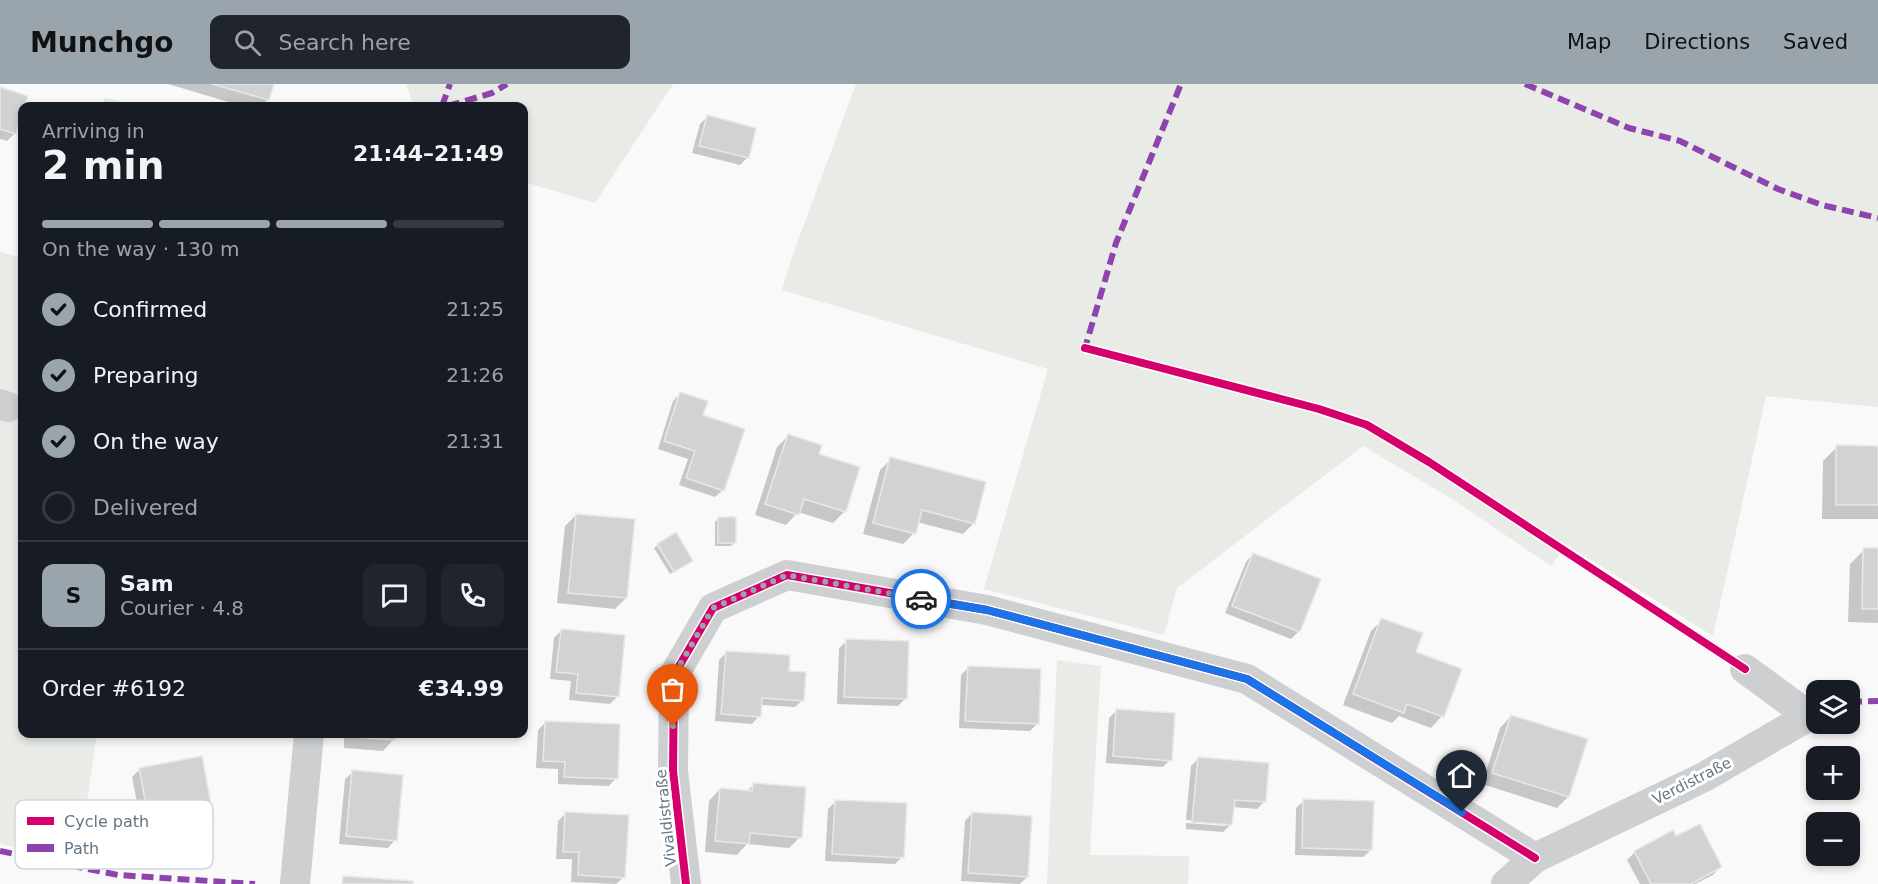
<!DOCTYPE html>
<meta charset="utf-8">
<style>
body{margin:0;font-family:"DejaVu Sans",sans-serif;background:#20242c;color:#f1f3f6;height:100vh;display:flex;flex-direction:column;font-size:22px;white-space:nowrap}
*{box-sizing:border-box;margin:0}
p{font-size:20px;color:#9ea1a6}
.icon{flex:none;width:33px;height:33px;fill:none;stroke:currentColor;stroke-width:2;stroke-linecap:round;stroke-linejoin:round}
.map{position:relative;flex:1;overflow:hidden}
.sheet{position:absolute;left:18px;top:18px;width:510px;height:636px;display:flex;flex-direction:column;background:#171b24;border-radius:12px;box-shadow:0 3px 9px #0003}
.sheet>*{flex:none}
.buttons{position:absolute;left:1806px;top:596px;display:grid;gap:12px}
.buttons a{display:grid;place-items:center;width:54px;height:54px;border-radius:12px;background:#171b24;box-shadow:0 3px 9px #0003;font-size:30px}
.pin{position:absolute;display:grid;place-items:center;width:51px;height:51px;color:#fff;margin:-62px -26px;border-radius:50% 50% 50% 0;rotate:-45deg;box-shadow:0 0 6px #0007}
.pin .icon{rotate:45deg}
.courier{position:absolute;display:grid;place-items:center;width:60px;height:60px;margin:-30px;border:4px solid #1a73e8;border-radius:50%;background:#fff;color:#222;box-shadow:0 2px 8px #0007}
.overview em{font-style:normal;font-weight:800}
.overview div{display:flex;flex-direction:column-reverse}
.overview{display:flex;align-items:center;justify-content:space-between;height:102px;padding:0 24px}
h1{font-size:39px;font-weight:800;line-height:45px}
.bar{display:grid;grid-template-columns:repeat(4,1fr);gap:9px 6px;align-content:center;height:72px;padding:0 24px}
.bar i{height:8px;border-radius:4px;background:#363941}
.bar .on{background:#99a4ac}
.bar p{grid-column:span 4}
.line{display:flex;align-items:center;gap:15px;padding:0 24px;border-top:2px solid #363941}
.line div{flex:1}
.round{display:grid;place-items:center;flex:none;width:63px;height:63px;border-radius:12px;background:#20242c}
ol{padding:0 24px;list-style:none}
li{display:flex;align-items:center;gap:18px;height:66px}
li p{margin-inline-start:auto}
li .icon{padding:6px;border-radius:50%;background:#99a4ac;color:#111;stroke-width:4}
li:last-child{color:#9ea1a6}
li i{width:33px;height:33px;border:3px solid #363941;border-radius:50%}
header{display:flex;align-items:center;gap:36px;box-sizing:border-box;height:84px;padding:0 30px;background:#99a4ac;color:#111}
header strong{font-size:28px}
nav{display:flex;gap:33px;margin-inline-start:auto;font-size:21px}
.search{width:420px;height:54px;background:#20242c;display:flex;align-items:center;gap:15px;box-sizing:border-box;padding:0 21px;border-radius:12px;color:#9ea1a6;font-size:22px}
.map>svg:first-child{display:block}
.green{fill:#e8ebe6}
.shadow{fill:#0003}
.building{fill:#d0d2d3;stroke:#e8e8e8;stroke-width:1.5}
.lines{fill:none;stroke-linecap:round;stroke-linejoin:round}
.minor{stroke:#cecfd0;stroke-width:30}
.quiet{stroke:#8e44ad;stroke-width:6;stroke-dasharray:12 6;stroke-linecap:butt}
.cycleway-casing{stroke:#fff;stroke-width:11}
.cycleway{stroke:#d6006c;stroke-width:8}
.done{stroke:#99a4ac;stroke-width:6;stroke-dasharray:0 10.8}
.route{stroke:#1a73e8;stroke-width:8}
.labels{text-anchor:middle;stroke-width:6;stroke-linejoin:round;paint-order:stroke}
.street-label{font-size:15px;fill:#657683;stroke:#fff}
.key{fill:#fff;stroke:#d1d6da;stroke-width:1.5}
.key-label{font-size:16px;fill:#657683}
</style>
<header>
<strong>Munchgo</strong>
<div class="search"><svg class="icon" aria-label="search" viewBox="0 0 24 24"><circle cx="10" cy="10" r="6"/><path d="M15 15l6 6"/></svg>Search here</div>
<nav><a>Map</a><a>Directions</a><a>Saved</a></nav>
</header>
<div class="map">
<svg width="1878" height="800" viewBox="0 0 1878 800">
<rect width="100%" height="100%" fill="#f9f9f9"/>
<g class="green">
<polygon points="406,0 673,0 595,119 524,98 524,22 414,22"/>
<polygon points="856,0 1878,0 1878,323 1766,312 1713,552 1567,461 1551,482 1452,415 1363,362 1177,504 1164,551 984,505 1048,285 782,206 792,173"/>
<polygon points="104,14 140,22 102,22"/>
<polygon points="0,168 22,174 22,650 97,650 78,777 0,760"/>
<polygon points="1057,576 1101,582 1090,771 1189,772 1188,800 1047,800"/>
</g>
<g class="shadow">
<polygon points="168,0 272,0 268,15 261,22 242,22"/>
<polygon points="0,5 26,13 15,49 7,57 0,55"/>
<polygon points="707,33 754,45 747,74 740,81 692,69 700,40"/>
<polygon points="681,309 701,332 723,406 715,413 679,401 688,375 658,365 673,317"/>
<polygon points="788,352 817,371 858,384 844,428 833,439 798,428 786,441 755,431 777,363"/>
<polygon points="1837,363 1878,363 1878,435 1822,435 1823,377"/>
<polygon points="891,375 974,439 963,450 917,438 914,449 903,460 863,450 880,386"/>
<polygon points="576,431 626,514 615,525 557,519 565,442"/>
<polygon points="718,435 735,459 731,462 715,462 715,438"/>
<polygon points="658,461 688,480 670,490 654,464"/>
<polygon points="1864,466 1878,466 1878,539 1848,538 1850,480"/>
<polygon points="1253,470 1299,547 1291,555 1225,529 1246,478"/>
<polygon points="1382,536 1414,569 1460,586 1442,632 1431,644 1399,632 1392,639 1343,621 1371,547"/>
<polygon points="562,546 617,613 610,620 569,616 571,597 550,595 554,554"/>
<polygon points="847,557 906,614 898,622 837,620 839,564"/>
<polygon points="726,569 787,588 803,616 795,623 760,621 759,632 752,640 715,637 719,576"/>
<polygon points="969,583 1037,640 1030,647 959,644 961,591"/>
<polygon points="1117,626 1170,676 1163,683 1106,679 1109,634"/>
<polygon points="1511,632 1568,713 1557,724 1482,700 1500,644"/>
<polygon points="545,639 616,694 609,702 558,700 558,685 536,684 538,646"/>
<polygon points="344,650 394,650 394,655 383,667 344,664"/>
<polygon points="1199,674 1265,717 1257,725 1233,723 1231,740 1223,748 1186,745 1186,739 1226,742 1226,739 1186,736 1191,682"/>
<polygon points="140,685 212,735 204,743 144,754 132,693"/>
<polygon points="353,688 395,756 388,764 339,760 345,695"/>
<polygon points="753,701 800,753 789,764 747,760 737,771 705,768 709,717 720,705 747,708"/>
<polygon points="836,717 902,773 895,780 825,777 828,725"/>
<polygon points="1304,717 1371,766 1363,773 1295,771 1296,724"/>
<polygon points="972,729 1027,793 1020,800 961,797 965,737"/>
<polygon points="565,730 624,793 616,800 571,798 572,775 556,775 558,737"/>
<polygon points="1676,755 1720,783 1713,791 1695,800 1640,800 1627,776 1635,768"/>
</g>
<g class="building">
<polygon points="212,0 274,0 269,16"/>
<polygon points="0,3 28,12 25,22 22,22 22,29 16,50 0,45"/>
<polygon points="707,31 756,44 749,74 699,62"/>
<polygon points="680,308 708,317 703,331 745,345 724,407 686,394 695,367 664,357"/>
<polygon points="788,350 822,361 819,370 860,383 846,428 804,415 799,431 765,420"/>
<polygon points="1836,361 1878,362 1878,421 1836,421"/>
<polygon points="890,373 986,398 975,440 922,426 916,450 873,439"/>
<polygon points="576,430 635,435 627,514 568,509"/>
<rect x="718" y="433" width="18" height="26"/>
<polygon points="676,448 693,477 674,488 657,460"/>
<polygon points="1863,464 1878,464 1878,525 1862,525"/>
<polygon points="1253,469 1321,495 1300,548 1232,522"/>
<polygon points="1381,534 1423,549 1416,568 1462,585 1444,633 1407,620 1404,629 1353,610"/>
<polygon points="561,545 625,551 619,613 576,609 578,590 556,588"/>
<polygon points="846,555 909,557 907,615 844,613"/>
<polygon points="726,567 790,571 789,587 806,588 804,617 762,614 761,633 721,630"/>
<polygon points="968,582 1041,585 1039,640 965,637"/>
<polygon points="1116,625 1175,629 1172,677 1113,672"/>
<polygon points="1511,631 1588,655 1569,713 1492,689"/>
<polygon points="545,637 620,640 618,695 564,693 565,678 543,677"/>
<polygon points="354,650 396,650 395,656 354,653"/>
<polygon points="202,672 214,736 151,748 139,684"/>
<polygon points="1198,673 1269,679 1266,718 1235,716 1232,741 1192,738"/>
<polygon points="352,686 403,691 397,757 346,752"/>
<polygon points="753,699 806,703 802,754 750,749 749,760 715,757 720,704 752,707"/>
<polygon points="1303,715 1374,717 1372,766 1302,764"/>
<polygon points="835,716 907,719 904,774 832,770"/>
<polygon points="565,728 629,731 625,794 578,791 579,768 563,768"/>
<polygon points="972,728 1032,732 1028,793 968,789"/>
<polygon points="1700,740 1722,783 1691,800 1651,800 1634,767 1673,746 1676,752"/>
<polygon points="343,792 413,797 413,800 342,800"/>
</g>
<g class="lines">
<g class="minor">
<polyline points="0,320 8,323"/>
<polyline points="295,800 309,650"/>
<polyline points="686,800 673,687 674,591 713,524 787,491 987,526 1247,595 1535,774"/>
<polyline points="1506,800 1535,774 1704,693 1809,632 1745,585"/>
</g>
<g class="quiet">
<polyline points="1525,0 1629,44 1680,57 1778,105 1822,121 1878,134"/>
<polyline points="442,22 450,0"/>
<polyline points="448,22 492,9 507,0"/>
<polyline points="1088,265 1085,264 1116,159 1181,0"/>
<polyline points="1850,618 1878,617"/>
<polyline points="1809,632 1816,629"/>
<polyline points="0,767 118,791 255,800"/>
</g>
<defs>
<g id="cycleway">
<polyline points="1085,264 1319,325 1367,341 1429,378 1745,585"/>
<polyline points="686,800 673,687 674,591 713,524 787,491 987,526 1247,595 1535,774"/>
</g>
</defs>
<use href="#cycleway" class="cycleway-casing"/>
<use href="#cycleway" class="cycleway"/>
</g>
<g class="lines">
<polyline class="done" points="673,642 674,591 713,524 787,491 921,515"/>
<polyline class="route" points="921,515 987,526 1247,595 1462,728"/>
</g>
<g class="labels">
<g class="street-label">
<text transform="translate(1692 697) rotate(-27)" y="5">Verdistraße</text>
<text transform="translate(666 734) rotate(-96)" y="5">Vivaldistraße</text>
</g>
</g>
<rect x="15" y="716" width="198" height="69" rx="9" class="key"/>
<rect x="27" y="733" width="27" height="8" fill="#d6006c"/>
<rect x="27" y="760" width="27" height="8" fill="#8e44ad"/>
<g class="key-label">
<text x="64" y="743">Cycle path</text>
<text x="64" y="770">Path</text>
</g>
</svg>
<div class="buttons">
<a><svg class="icon" aria-label="layers" viewBox="0 0 24 24"><path d="M12 4l9 5-9 5-9-5zM3 14l9 5 9-5"/></svg></a>
<a>+</a>
<a>−</a>
</div>
<div class="pin" style="left:673px;top:642px;background:#ea580c"><svg class="icon" aria-label="bag" viewBox="0 0 24 24"><path d="M5 8h14l-1 12H6zM9 8a3 3 0 0 1 6 0"/></svg></div>
<div class="pin" style="left:1462px;top:728px;background:#1f2937"><svg class="icon" aria-label="home" viewBox="0 0 24 24"><path d="M3 11l9-7 9 7M6 9v11h12V9"/></svg></div>
<div class="courier" style="left:921px;top:515px"><svg class="icon" aria-label="car" viewBox="0 0 24 24"><path d="M5 17H2v-5l4-1 3-4h7l3 4 3 1v5h-3M9 17h6M6 11h13"/><circle cx="7" cy="17" r="2"/><circle cx="17" cy="17" r="2"/></svg></div>
<section class="sheet">
<div class="overview"><div><h1>2 min</h1><p>Arriving in</p></div><em>21:44–21:49</em></div>
<div class="bar"><i class="on"></i><i class="on"></i><i class="on"></i><i></i><p>On the way · 130 m</p></div>
<ol>
<li><svg class="icon" aria-label="check" viewBox="0 0 24 24"><path d="M5 12l5 5 9-10"/></svg>Confirmed<p>21:25</p></li>
<li><svg class="icon" aria-label="check" viewBox="0 0 24 24"><path d="M5 12l5 5 9-10"/></svg>Preparing<p>21:26</p></li>
<li><svg class="icon" aria-label="check" viewBox="0 0 24 24"><path d="M5 12l5 5 9-10"/></svg>On the way<p>21:31</p></li>
<li><i></i>Delivered</li>
</ol>
<div class="line" style="height:108px"><b class="round" style="background:#99a4ac;color:#111">S</b><div><b>Sam</b><p>Courier · 4.8</p></div><a class="round"><svg class="icon" aria-label="chat" viewBox="0 0 24 24"><path d="M4 5h16v11H9l-5 4z"/></svg></a><a class="round"><svg class="icon" aria-label="phone" viewBox="0 0 24 24"><path d="M5 4h4l2 5-3 2q2 4 5 5l2-3 5 2v4C11 20 4 13 5 4z"/></svg></a></div>
<div class="line" style="height:78px"><div>Order #6192</div><b>€34.99</b></div>
</section>
</div>
